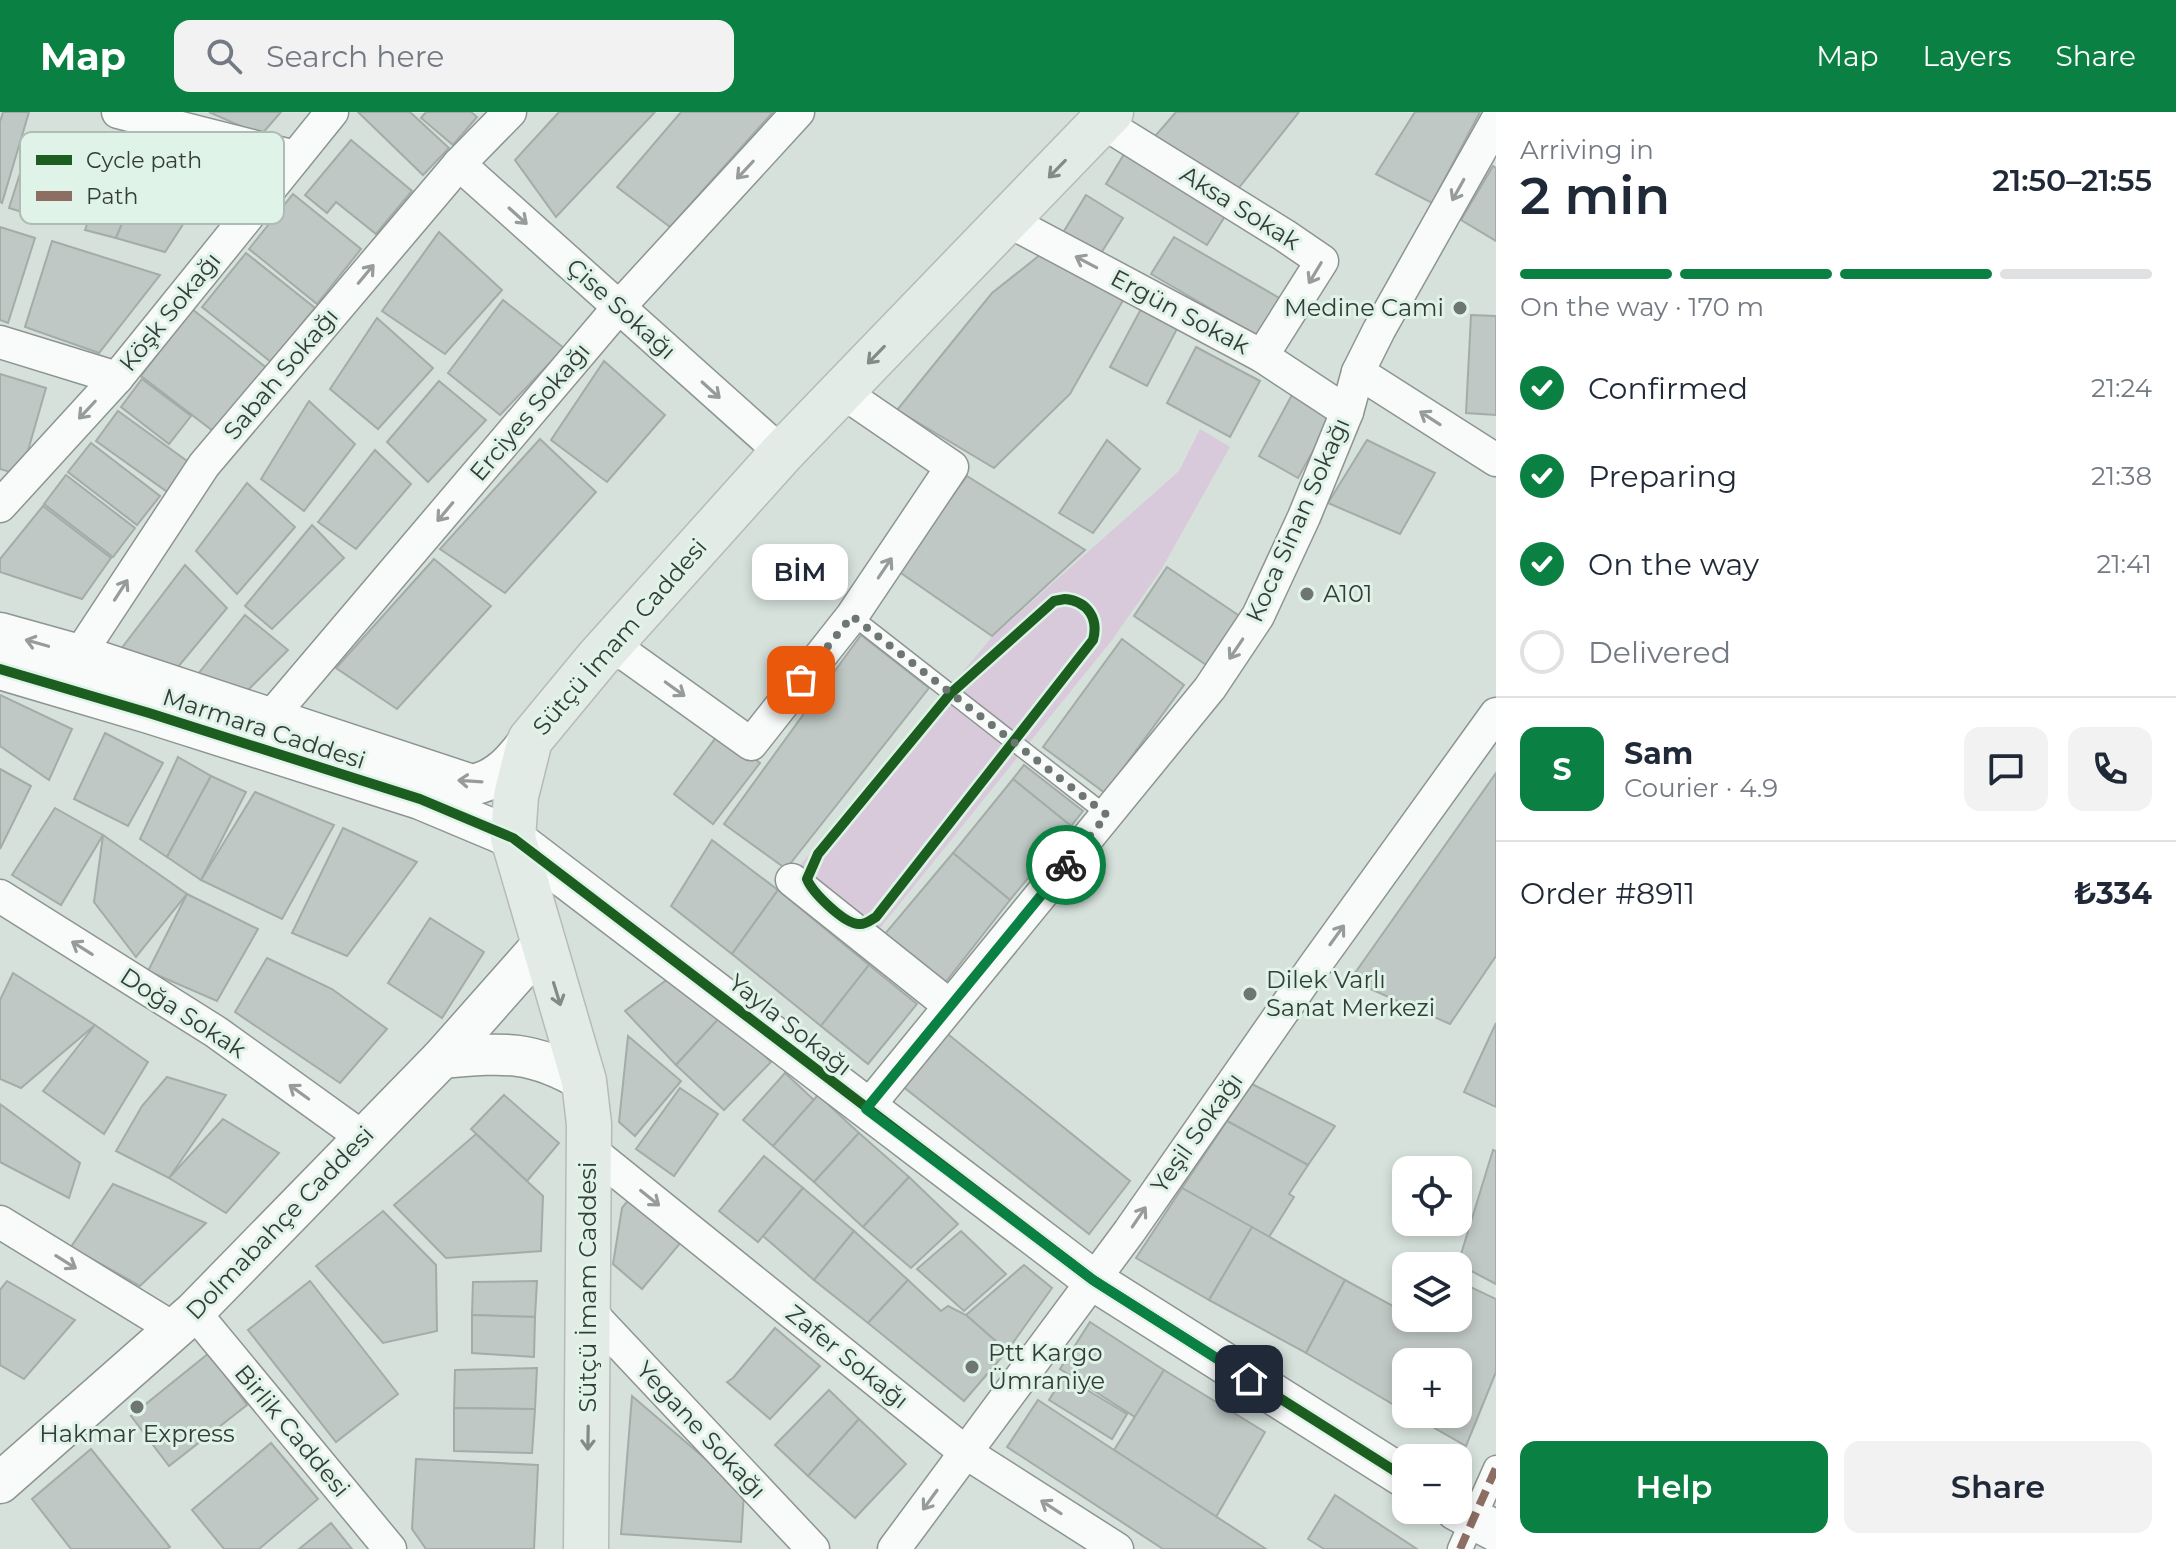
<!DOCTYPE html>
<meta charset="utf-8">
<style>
body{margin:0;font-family:Montserrat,sans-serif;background:#f2f2f3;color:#1f2937;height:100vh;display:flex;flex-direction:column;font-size:30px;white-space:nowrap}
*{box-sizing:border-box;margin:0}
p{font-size:26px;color:#747a83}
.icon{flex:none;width:44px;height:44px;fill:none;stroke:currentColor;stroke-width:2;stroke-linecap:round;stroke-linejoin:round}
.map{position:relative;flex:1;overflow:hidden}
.side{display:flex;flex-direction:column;background:#fff;width:680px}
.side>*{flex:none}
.fabs{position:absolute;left:1392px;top:1044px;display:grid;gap:16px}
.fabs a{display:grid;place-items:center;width:80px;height:80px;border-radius:16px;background:#fff;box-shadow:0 4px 12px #0003;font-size:40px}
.pin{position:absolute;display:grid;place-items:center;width:68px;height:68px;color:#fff;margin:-34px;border-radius:16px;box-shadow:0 4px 12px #0006}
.courier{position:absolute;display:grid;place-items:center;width:80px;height:80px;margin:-40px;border:6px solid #0b8043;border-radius:50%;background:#fff;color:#222;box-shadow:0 2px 10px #0007}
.bubble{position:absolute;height:56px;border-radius:16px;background:#fff;box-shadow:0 4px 12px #0003;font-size:26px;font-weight:600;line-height:56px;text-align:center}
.summary em{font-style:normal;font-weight:600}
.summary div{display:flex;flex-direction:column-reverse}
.summary{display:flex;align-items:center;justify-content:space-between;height:136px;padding:0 24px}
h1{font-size:52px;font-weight:600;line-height:60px}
.bar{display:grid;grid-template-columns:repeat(4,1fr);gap:12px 8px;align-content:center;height:96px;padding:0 24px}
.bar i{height:10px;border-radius:6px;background:#e0e1e3}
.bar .selected{background:#0b8043}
.bar p{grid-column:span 4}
.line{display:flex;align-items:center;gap:20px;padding:0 24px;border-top:2px solid #e0e1e3}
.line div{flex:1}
.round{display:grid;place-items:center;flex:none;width:84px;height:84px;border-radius:16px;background:#f2f2f3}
ol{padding:0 24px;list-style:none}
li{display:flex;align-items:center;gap:24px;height:88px}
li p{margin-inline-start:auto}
li .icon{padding:8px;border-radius:50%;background:#0b8043;color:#fff;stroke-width:4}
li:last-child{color:#747a83}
li i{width:44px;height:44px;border:4px solid #e0e1e3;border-radius:50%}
.primary-button{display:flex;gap:16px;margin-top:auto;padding:16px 24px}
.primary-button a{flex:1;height:92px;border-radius:16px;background:#0b8043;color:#fff;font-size:32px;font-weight:600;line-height:92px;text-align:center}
.primary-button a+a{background:#f2f2f3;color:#1f2937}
header{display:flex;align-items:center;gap:48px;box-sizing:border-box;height:112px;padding:0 40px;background:#0b8043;color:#fff}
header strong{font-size:38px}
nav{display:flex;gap:44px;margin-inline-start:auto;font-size:28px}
.search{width:560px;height:72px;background:#f2f2f3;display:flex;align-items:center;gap:20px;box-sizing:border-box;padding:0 28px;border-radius:16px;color:#747a83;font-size:30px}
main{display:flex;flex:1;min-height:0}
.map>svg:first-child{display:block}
.green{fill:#d8cadb}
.building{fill:#bfc8c4;stroke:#a4aca8;stroke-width:2}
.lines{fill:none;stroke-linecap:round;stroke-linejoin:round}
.service-casing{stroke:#8d9591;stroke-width:19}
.pedestrian-casing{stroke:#8d9591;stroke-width:27}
.minor-casing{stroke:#8d9591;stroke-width:35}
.tertiary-casing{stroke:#8d9591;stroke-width:43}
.primary-casing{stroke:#b6bbb8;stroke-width:47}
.service{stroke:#f9fafa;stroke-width:16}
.pedestrian{stroke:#f9fafa;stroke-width:24}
.minor{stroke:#f9fafa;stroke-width:32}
.tertiary{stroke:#f9fafa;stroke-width:40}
.primary{stroke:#e3ebe7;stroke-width:44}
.quiet{stroke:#8d6e63;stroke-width:8;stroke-dasharray:16 8;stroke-linecap:butt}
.cycleway-casing{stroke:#e0f3e9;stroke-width:15}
.cycleway{stroke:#1b5e20;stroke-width:10}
.oneway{stroke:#838b87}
.oneway2{stroke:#979b9a}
.done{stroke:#6d7672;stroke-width:8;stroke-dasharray:0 14.4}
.route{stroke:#0b8043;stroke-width:10}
.poi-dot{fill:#6d7672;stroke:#e0f3e9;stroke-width:3}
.labels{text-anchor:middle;stroke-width:6;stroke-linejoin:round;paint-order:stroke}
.street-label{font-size:24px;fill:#353c39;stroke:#e0f3e9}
.poi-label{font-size:24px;fill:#353c39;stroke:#e0f3e9;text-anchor:start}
.key{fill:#e0f3e9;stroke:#adbcb4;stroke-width:2}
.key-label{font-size:22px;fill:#353c39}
</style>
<header>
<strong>Map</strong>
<div class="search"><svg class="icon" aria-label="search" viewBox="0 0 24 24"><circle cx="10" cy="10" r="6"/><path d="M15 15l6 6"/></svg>Search here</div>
<nav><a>Map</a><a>Layers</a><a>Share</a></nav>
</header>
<main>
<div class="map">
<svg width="1496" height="1437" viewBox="0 0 1496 1437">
<rect width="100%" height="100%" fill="#d6e1dc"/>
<polygon class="green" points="1200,317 1230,335 1161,458 1112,528 873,825 792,763 991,526 1179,359"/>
<g class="building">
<polygon points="3,0 29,0 2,91 0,90 0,10"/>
<polygon points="209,0 281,0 261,23"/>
<polygon points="358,0 410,0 449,36 423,63"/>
<polygon points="426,0 471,0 477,5 453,33 421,6"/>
<polygon points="559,0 655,0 556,105 515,48"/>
<polygon points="681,0 773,0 670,115 617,75"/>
<polygon points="1176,0 1299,0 1234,82 1150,30"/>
<polygon points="1415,0 1480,0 1432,91 1376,62"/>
<polygon points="31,27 60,36 42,106 9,96"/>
<polygon points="351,28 412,79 376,122 336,90 327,101 305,83"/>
<polygon points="115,32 150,45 116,126 85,118"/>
<polygon points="1126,39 1227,101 1207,133 1106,72"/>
<polygon points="150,45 212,68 165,140 116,126"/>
<polygon points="1493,54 1496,56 1496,129 1461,108"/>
<polygon points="293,82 361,137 317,192 249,137"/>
<polygon points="1086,83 1123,106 1098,146 1061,124"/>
<polygon points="0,115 35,126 8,211 0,208"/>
<polygon points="439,120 502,178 445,242 382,199"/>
<polygon points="1174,125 1288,191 1266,229 1151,162"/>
<polygon points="52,129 160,163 99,241 25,215"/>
<polygon points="1050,135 1130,176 1070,282 994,356 897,298 992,181"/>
<polygon points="246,141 315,196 271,250 202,195"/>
<polygon points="503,188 564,236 500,303 448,261"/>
<polygon points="1142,195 1178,215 1147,274 1110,255"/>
<polygon points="192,197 268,257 217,322 141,264"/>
<polygon points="1471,203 1496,204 1496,303 1466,301"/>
<polygon points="377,206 433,256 378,317 330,277"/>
<polygon points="1196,235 1260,269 1230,325 1167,291"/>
<polygon points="604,249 665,303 607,370 551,328"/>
<polygon points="0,262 46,276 21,363 0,357"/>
<polygon points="142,267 191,304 169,332 121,295"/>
<polygon points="439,269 486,308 428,370 387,330"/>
<polygon points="1294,279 1334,301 1298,366 1259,344"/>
<polygon points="309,289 355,332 304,399 261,367"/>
<polygon points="118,299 194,354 173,384 96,329"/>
<polygon points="540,327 596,380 505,481 440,437"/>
<polygon points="1107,328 1140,357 1093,421 1059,401"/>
<polygon points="1367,328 1435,361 1400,422 1328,391"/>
<polygon points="91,331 160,384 137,413 68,360"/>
<polygon points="375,338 411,372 356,437 318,410"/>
<polygon points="66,363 135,416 113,445 44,392"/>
<polygon points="967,364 1085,438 992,524 898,459"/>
<polygon points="247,371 295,415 237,482 196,439"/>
<polygon points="43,394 111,446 82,487 0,460 0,447"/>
<polygon points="312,413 344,446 272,517 245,494"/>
<polygon points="434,447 491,494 397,597 336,556"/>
<polygon points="185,453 227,496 168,567 121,537"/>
<polygon points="1167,455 1241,505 1208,554 1134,504"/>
<polygon points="245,503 288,538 240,586 194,567"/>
<polygon points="861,523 929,576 786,757 724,712"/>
<polygon points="1122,527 1184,573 1105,681 1043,635"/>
<polygon points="0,583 72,617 49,668 0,634"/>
<polygon points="720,620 760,651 713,712 674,682"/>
<polygon points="105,621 163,651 128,714 74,687"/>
<polygon points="178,645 211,664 167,745 140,727"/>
<polygon points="1024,653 1083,699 1071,714 1013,667"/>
<polygon points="0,657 31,674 0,737"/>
<polygon points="1496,661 1496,844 1450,912 1350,868"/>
<polygon points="211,664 246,680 201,768 167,745"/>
<polygon points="1013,667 1071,714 1010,788 953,741"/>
<polygon points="255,680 334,713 282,807 201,768"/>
<polygon points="55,696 103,723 61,793 12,763"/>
<polygon points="343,716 417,750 347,844 292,821"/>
<polygon points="103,723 187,782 136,845 94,790"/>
<polygon points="712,728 778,778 732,842 671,794"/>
<polygon points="953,741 1010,788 941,876 879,829"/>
<polygon points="778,778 869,853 821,914 732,842"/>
<polygon points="187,782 258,817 217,889 148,859"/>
<polygon points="430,806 484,840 442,906 388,871"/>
<polygon points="267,846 332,877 387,917 340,971 235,900"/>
<polygon points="869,853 917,892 868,952 821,914"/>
<polygon points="677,860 722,903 676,953 625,899"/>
<polygon points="13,861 95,913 21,976 0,967 0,888"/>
<polygon points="722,903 771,950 724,998 676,953"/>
<polygon points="1496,911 1496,995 1464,980"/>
<polygon points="95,913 148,950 104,1022 43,979"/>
<polygon points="944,919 1130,1069 1089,1122 901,973"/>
<polygon points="628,924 681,969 635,1024 619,1010"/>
<polygon points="785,961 814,988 773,1034 743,1008"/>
<polygon points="167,965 226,983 169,1066 116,1039 142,994"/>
<polygon points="1252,972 1335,1014 1308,1053 1227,1009"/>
<polygon points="680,976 718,1002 674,1064 636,1037"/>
<polygon points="504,983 559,1031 527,1069 471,1017"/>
<polygon points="818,983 859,1021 814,1070 773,1034"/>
<polygon points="0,992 80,1051 69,1086 0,1050"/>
<polygon points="223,1007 279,1041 226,1101 169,1066"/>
<polygon points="1227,1009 1308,1053 1289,1082 1294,1085 1269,1125 1182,1076"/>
<polygon points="859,1021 909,1065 863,1115 814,1070"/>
<polygon points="476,1022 543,1084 541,1139 446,1146 394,1093"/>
<polygon points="1493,1038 1496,1039 1496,1172 1458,1152"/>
<polygon points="764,1044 803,1076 758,1130 719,1099"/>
<polygon points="909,1065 958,1112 911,1156 863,1115"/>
<polygon points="113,1072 206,1111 140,1174 71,1135"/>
<polygon points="803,1076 854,1119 814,1168 763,1124"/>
<polygon points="1182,1076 1252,1115 1209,1188 1136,1146"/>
<polygon points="630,1086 682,1129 642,1177 613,1152 622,1096"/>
<polygon points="383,1099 436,1153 437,1219 383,1231 316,1154"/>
<polygon points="1252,1115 1345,1168 1306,1241 1209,1188"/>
<polygon points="854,1119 908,1168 868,1211 814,1168"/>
<polygon points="961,1119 1006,1162 964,1199 917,1157"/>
<polygon points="1024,1153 1052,1176 1007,1239 966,1203"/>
<polygon points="908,1168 941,1199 948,1194 966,1203 1007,1239 964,1289 868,1211"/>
<polygon points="1345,1168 1406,1201 1406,1206 1458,1206 1458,1169 1496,1187 1496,1260 1466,1334 1410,1302 1458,1302 1458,1250 1406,1250 1406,1300 1306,1241"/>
<polygon points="7,1169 75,1208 24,1267 0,1253 0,1178"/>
<polygon points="310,1169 398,1282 336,1330 248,1218"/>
<polygon points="537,1169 535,1205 472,1203 473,1170"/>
<polygon points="472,1203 535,1205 534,1245 472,1241"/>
<polygon points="1090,1210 1164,1258 1135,1305 1060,1257"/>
<polygon points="775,1216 820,1254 770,1307 727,1270 733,1266"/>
<polygon points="209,1241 247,1293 169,1354 131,1304"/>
<polygon points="537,1256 535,1297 454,1296 455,1258"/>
<polygon points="1164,1258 1265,1320 1216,1405 1114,1338"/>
<polygon points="1064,1264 1127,1302 1112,1327 1049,1288"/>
<polygon points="829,1278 859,1307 808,1364 775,1333"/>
<polygon points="632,1284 744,1380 741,1430 621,1422"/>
<polygon points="1038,1288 1114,1338 1266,1437 1163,1437 1007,1335"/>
<polygon points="454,1296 535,1297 532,1341 454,1339"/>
<polygon points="859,1307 906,1352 855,1406 808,1364"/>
<polygon points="271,1331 318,1387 259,1437 224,1437 192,1398"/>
<polygon points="91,1337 170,1435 167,1437 71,1437 32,1387"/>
<polygon points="416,1347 538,1353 534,1437 426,1437 412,1417"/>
<polygon points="1335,1383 1417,1437 1324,1437 1308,1427"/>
<polygon points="331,1411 352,1437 299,1437"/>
</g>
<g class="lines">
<defs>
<polyline id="service" points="852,504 1107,703"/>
<polyline id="pedestrian" points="1460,1437 1496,1356"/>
<g id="minor">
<polyline points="118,0 295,45"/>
<polyline points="1102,10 1284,123 1322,149 1262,244"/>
<polyline points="459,52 782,341"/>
<polyline points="1007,108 1262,244 1347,300"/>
<polyline points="0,230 117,266"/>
<polyline points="1358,260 1496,348"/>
<polyline points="0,394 117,266 332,0"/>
<polyline points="611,532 751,632 852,504 952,355 841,279"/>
<polyline points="79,543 204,353 459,52 510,0"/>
<polyline points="269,607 619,195 798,0"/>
<polyline points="792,768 950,894"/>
<polyline points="0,784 216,920 362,1025"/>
<polyline points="866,997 1210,576 1258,504 1304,405 1347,300 1358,260 1379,218 1496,10"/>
<polyline points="589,1037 965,1340 1117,1437"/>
<polyline points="0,1110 176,1218"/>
<polyline points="589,1199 813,1437"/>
<polyline points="194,1200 390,1437"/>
<polyline points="894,1437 1129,1120 1313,856 1496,602"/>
</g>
<g id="tertiary">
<path d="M0 521 79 543 472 673C499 668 514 649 530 628"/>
<polyline points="0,557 149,601 420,687 513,726 1093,1168 1406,1366"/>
<path d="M442 946C502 941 530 937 584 969"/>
<polyline points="0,1371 194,1200 442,946 542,833"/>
<polyline points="1456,1398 1496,1419"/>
</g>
<polyline id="primary" points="586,1437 589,1012 584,969 513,726 516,684 530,628 597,547 782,341 1111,0"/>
</defs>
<use href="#service" class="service-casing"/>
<use href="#pedestrian" class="pedestrian-casing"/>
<use href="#minor" class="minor-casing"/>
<use href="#tertiary" class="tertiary-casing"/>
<use href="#primary" class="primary-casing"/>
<use href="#service" class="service"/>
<use href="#pedestrian" class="pedestrian"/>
<use href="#minor" class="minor"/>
<use href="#tertiary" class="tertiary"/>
<use href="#primary" class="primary"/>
<polyline class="quiet" points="1460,1437 1496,1356"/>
<defs>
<g id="cycleway">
<path d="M1065 487C1087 489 1099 506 1093 528L876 805C871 808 865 813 859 812 844 812 812 780 807 767L818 742 950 582 1054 489Z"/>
<polyline points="0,557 149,601 420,687 513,726 1093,1168 1406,1366"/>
</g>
</defs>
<use href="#cycleway" class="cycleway-casing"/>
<use href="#cycleway" class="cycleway"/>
</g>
<defs><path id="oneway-shaft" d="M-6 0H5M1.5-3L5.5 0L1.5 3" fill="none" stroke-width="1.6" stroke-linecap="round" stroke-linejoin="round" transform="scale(2)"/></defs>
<g class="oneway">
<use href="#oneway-shaft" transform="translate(1057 57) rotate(134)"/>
<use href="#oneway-shaft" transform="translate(876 243) rotate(134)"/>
<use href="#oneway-shaft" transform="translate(557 882) rotate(73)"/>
<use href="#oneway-shaft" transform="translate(588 1326) rotate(91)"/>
</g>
<g class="oneway2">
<use href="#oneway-shaft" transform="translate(745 58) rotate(133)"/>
<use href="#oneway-shaft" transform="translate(1458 78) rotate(119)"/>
<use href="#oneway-shaft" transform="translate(518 104) rotate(42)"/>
<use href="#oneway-shaft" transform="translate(1086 150) rotate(-152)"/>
<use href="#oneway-shaft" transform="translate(1315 161) rotate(121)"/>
<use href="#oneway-shaft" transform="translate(366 162) rotate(-50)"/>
<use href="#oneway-shaft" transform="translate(711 278) rotate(42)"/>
<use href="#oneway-shaft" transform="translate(87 298) rotate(133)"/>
<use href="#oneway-shaft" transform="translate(1430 306) rotate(-147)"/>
<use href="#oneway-shaft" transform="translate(445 400) rotate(130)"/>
<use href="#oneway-shaft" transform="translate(885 456) rotate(-56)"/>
<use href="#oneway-shaft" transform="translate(121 478) rotate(-57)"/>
<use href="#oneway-shaft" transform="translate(37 531) rotate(-164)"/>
<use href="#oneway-shaft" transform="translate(1236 537) rotate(124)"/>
<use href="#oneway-shaft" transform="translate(675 577) rotate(36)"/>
<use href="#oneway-shaft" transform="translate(470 669) rotate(-176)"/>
<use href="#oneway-shaft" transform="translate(1337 823) rotate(-54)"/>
<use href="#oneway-shaft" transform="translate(82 836) rotate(-148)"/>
<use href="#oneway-shaft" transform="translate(299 980) rotate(-144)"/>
<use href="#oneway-shaft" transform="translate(650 1086) rotate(39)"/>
<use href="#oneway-shaft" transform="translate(1139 1105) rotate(-56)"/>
<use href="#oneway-shaft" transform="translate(66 1150) rotate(32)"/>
<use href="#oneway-shaft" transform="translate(930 1388) rotate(126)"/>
<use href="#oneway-shaft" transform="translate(1051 1395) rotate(-147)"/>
</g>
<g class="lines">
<polyline class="done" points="801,568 852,504 1107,703 1066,753"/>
<polyline class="route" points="1066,753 866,997 1093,1168 1249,1267"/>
</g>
<g class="poi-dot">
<circle cx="1460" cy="196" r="8"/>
<circle cx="1307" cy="482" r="8"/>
<circle cx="1250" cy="882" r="8"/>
<circle cx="972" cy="1255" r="8"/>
<circle cx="137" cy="1295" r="8"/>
</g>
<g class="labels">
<g class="street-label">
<text transform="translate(1240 96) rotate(32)" y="8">Aksa Sokak</text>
<text transform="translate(621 197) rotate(42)" y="8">Çise Sokağı</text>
<text transform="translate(170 200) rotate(-51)" y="8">Köşk Sokağı</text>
<text transform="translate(1180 200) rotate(28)" y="8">Ergün Sokak</text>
<text transform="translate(281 262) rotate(-50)" y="8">Sabah Sokağı</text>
<text transform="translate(530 300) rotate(-50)" y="8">Erciyes Sokağı</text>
<text transform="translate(1298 408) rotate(-66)" y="8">Koca Sinan Sokağı</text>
<text transform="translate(620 525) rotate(-49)" y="8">Sütçü İmam Caddesi</text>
<text transform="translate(264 617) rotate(18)" y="8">Marmara Caddesi</text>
<text transform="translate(183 901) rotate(33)" y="8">Doğa Sokak</text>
<text transform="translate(790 913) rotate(38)" y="8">Yayla Sokağı</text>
<text transform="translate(1197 1021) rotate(-55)" y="8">Yeşil Sokağı</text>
<text transform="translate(280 1111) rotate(-46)" y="8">Dolmabahçe Caddesi</text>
<text transform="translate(588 1175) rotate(-90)" y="8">Sütçü İmam Caddesi</text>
<text transform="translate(847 1245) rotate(39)" y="8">Zafer Sokağı</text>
<text transform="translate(701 1318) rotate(47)" y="8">Yegane Sokağı</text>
<text transform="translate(292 1319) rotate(50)" y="8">Birlik Caddesi</text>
</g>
<g class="poi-label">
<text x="1444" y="204" text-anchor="end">Medine Cami</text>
<text x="1323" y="490">A101</text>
<text x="1266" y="876">Dilek Varlı<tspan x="1266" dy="28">Sanat Merkezi</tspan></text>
<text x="988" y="1249">Ptt Kargo<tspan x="988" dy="28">Ümraniye</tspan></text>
<text x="137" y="1330" text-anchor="middle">Hakmar Express</text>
</g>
</g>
<rect x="20" y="20" width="264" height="92" rx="12" class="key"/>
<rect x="36" y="43" width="36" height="10" fill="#1b5e20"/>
<rect x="36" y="79" width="36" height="10" fill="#8d6e63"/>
<g class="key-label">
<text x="86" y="56">Cycle path</text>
<text x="86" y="92">Path</text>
</g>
</svg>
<div class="fabs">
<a><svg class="icon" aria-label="locate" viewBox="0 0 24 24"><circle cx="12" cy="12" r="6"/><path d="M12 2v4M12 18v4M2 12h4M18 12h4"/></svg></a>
<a><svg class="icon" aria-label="layers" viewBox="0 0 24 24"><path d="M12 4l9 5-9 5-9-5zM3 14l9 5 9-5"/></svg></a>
<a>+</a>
<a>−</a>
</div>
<div class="pin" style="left:801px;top:568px;background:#ea580c"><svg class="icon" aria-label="bag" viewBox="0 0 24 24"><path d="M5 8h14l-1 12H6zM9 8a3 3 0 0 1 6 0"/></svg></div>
<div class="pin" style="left:1249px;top:1267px;background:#1f2937"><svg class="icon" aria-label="home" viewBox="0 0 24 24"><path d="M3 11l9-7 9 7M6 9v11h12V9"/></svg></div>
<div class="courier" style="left:1066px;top:753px"><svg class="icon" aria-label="bike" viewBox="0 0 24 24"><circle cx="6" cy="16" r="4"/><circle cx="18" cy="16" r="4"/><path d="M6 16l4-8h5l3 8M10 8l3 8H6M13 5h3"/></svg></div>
<div class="bubble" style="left:752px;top:432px;width:96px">BİM</div>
</div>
<section class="side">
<div class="summary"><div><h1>2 min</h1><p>Arriving in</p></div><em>21:50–21:55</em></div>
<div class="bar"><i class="selected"></i><i class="selected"></i><i class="selected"></i><i></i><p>On the way · 170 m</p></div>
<ol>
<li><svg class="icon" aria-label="check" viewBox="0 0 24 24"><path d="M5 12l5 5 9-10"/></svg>Confirmed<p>21:24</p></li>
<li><svg class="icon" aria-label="check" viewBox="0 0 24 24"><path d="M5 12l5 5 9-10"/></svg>Preparing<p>21:38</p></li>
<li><svg class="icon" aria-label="check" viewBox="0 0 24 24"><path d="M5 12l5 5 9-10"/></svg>On the way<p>21:41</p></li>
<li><i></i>Delivered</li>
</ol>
<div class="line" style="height:144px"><b class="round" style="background:#0b8043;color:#fff">S</b><div><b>Sam</b><p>Courier · 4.9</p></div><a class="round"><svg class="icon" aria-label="chat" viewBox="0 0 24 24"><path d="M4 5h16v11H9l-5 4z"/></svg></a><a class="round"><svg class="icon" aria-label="phone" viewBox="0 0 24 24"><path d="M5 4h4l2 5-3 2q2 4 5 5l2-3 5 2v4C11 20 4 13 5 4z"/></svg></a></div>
<div class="line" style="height:104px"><div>Order #8911</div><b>₺334</b></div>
<div class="primary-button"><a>Help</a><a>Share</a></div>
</section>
</main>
